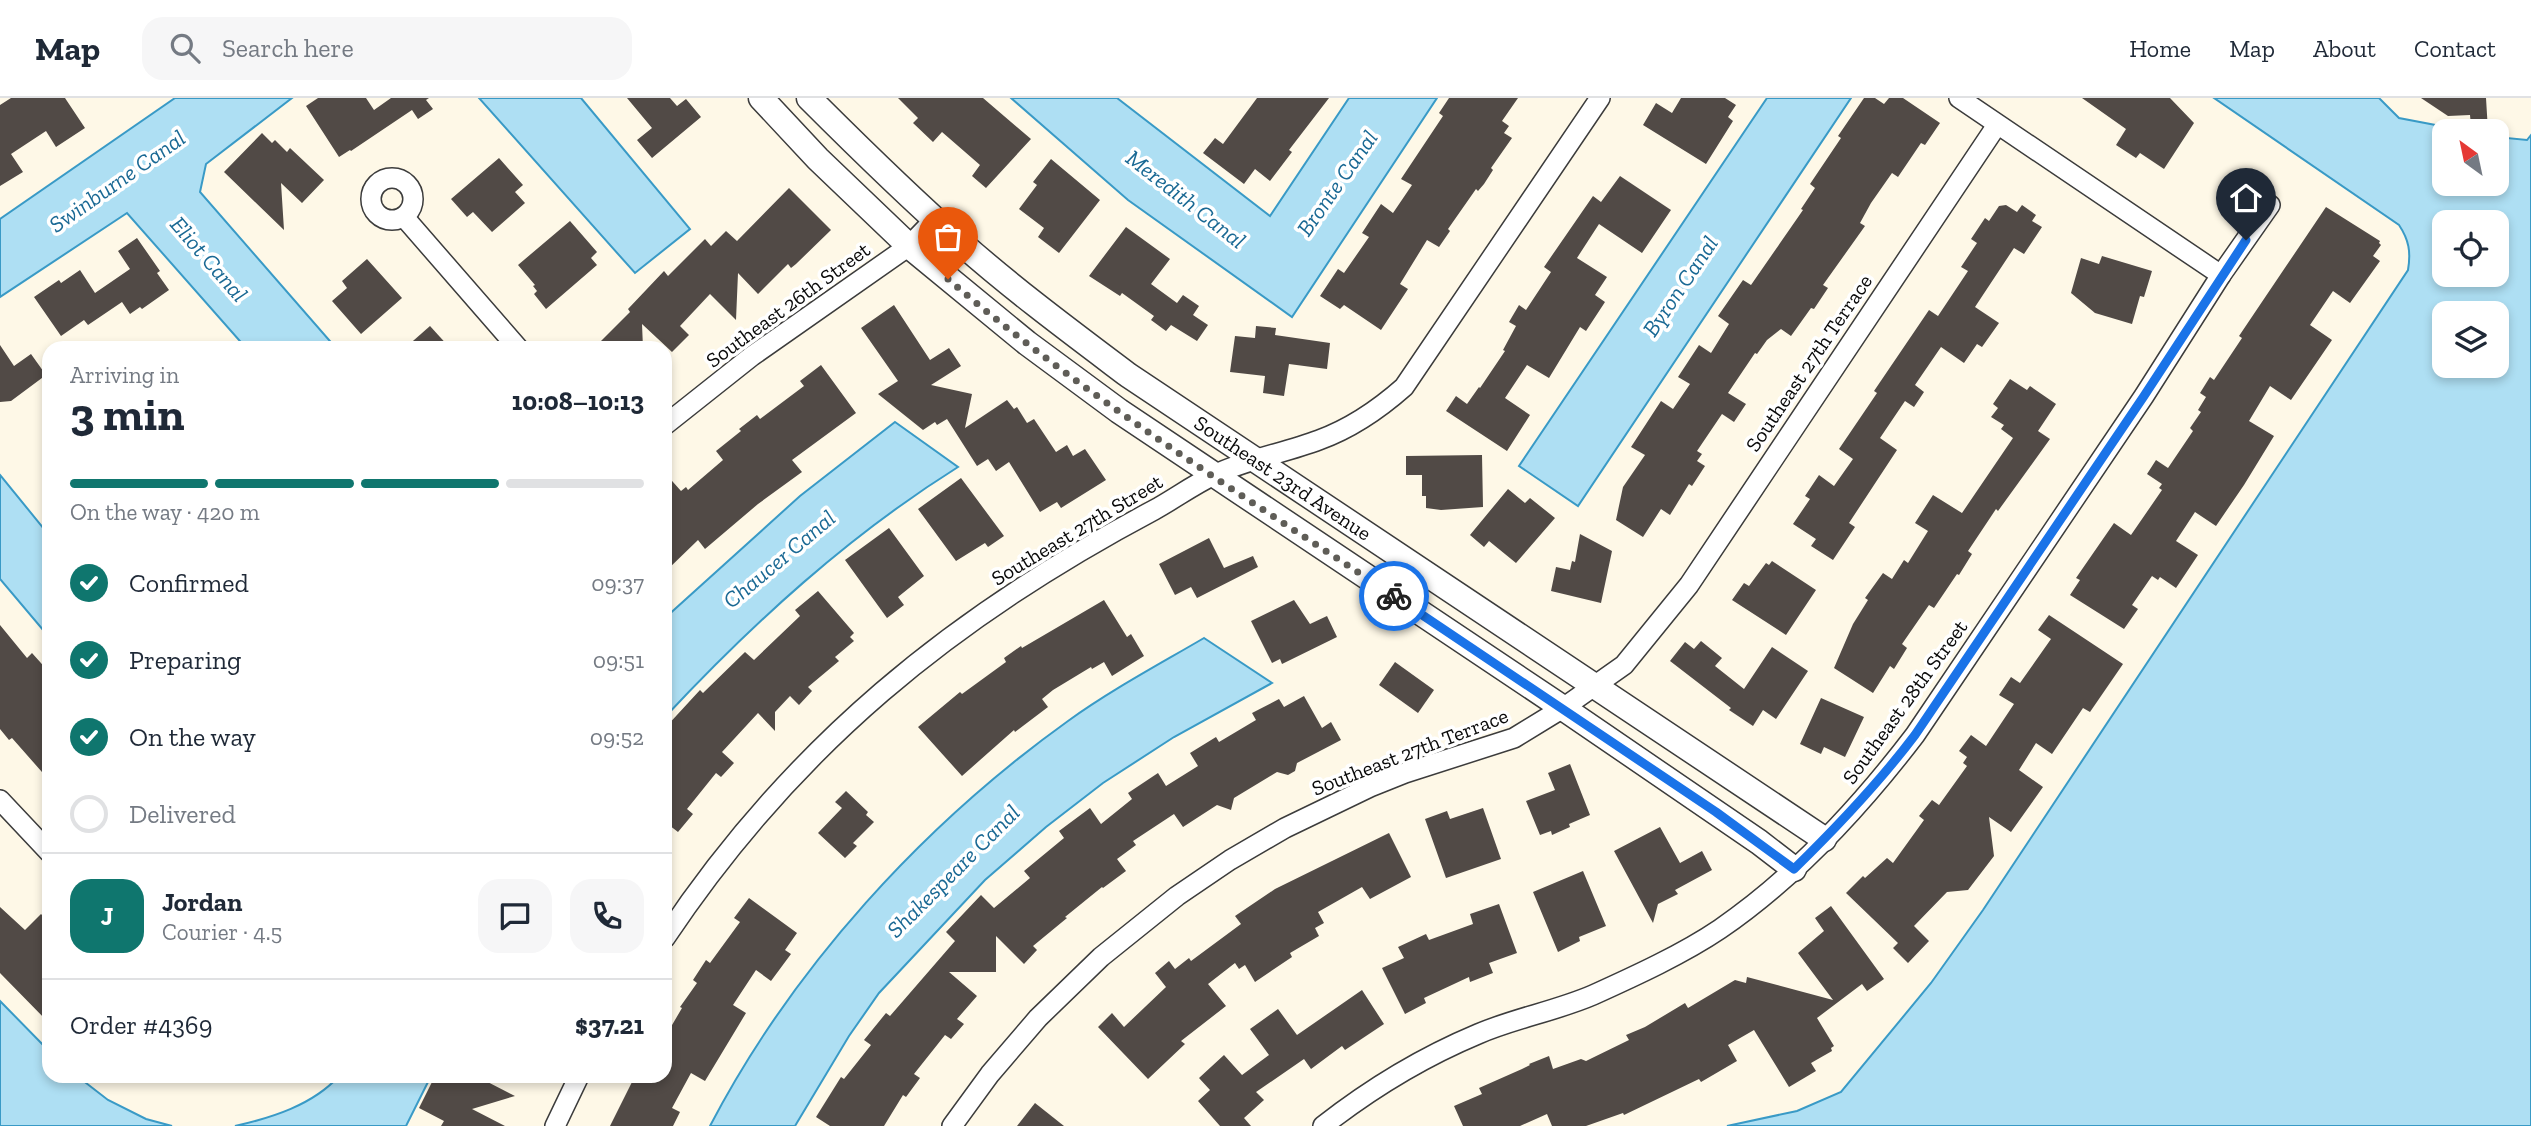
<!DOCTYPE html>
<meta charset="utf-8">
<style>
body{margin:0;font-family:"Zilla Slab",serif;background:#f6f6f7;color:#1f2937;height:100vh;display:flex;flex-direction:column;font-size:26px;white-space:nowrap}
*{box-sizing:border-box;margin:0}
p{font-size:23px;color:#747a83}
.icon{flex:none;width:38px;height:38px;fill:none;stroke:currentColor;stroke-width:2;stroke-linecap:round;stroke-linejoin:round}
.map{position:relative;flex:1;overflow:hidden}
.details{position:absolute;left:42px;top:243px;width:630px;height:742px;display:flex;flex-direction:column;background:#fff;border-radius:21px;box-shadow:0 4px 10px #0003}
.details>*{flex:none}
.needle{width:46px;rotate:327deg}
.fabs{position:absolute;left:2432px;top:21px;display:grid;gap:14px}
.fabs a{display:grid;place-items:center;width:77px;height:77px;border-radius:14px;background:#fff;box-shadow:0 4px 10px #0003;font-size:35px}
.pin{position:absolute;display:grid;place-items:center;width:60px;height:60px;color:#fff;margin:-72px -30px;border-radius:50% 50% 50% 0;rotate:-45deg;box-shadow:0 0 7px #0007}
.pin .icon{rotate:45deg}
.courier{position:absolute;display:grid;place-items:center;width:70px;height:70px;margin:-35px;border:5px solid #1a73e8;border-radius:50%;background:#fff;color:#222;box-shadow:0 2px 9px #0007}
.headline em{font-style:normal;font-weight:700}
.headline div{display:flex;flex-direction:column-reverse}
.headline{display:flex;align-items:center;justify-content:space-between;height:119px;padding:0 28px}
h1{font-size:46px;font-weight:700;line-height:52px}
.bar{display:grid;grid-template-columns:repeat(4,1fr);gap:10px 7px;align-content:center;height:84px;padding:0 28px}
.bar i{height:9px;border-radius:5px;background:#e0e1e3}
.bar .selected{background:#0f766e}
.bar p{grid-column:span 4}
.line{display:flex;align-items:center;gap:18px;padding:0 28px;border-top:2px solid #e0e1e3}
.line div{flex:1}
.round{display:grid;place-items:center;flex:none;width:74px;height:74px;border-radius:21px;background:#f6f6f7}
ol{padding:0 28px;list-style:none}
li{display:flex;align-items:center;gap:21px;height:77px}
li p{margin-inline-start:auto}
li .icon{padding:7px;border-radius:50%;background:#0f766e;color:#fff;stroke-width:4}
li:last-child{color:#747a83}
li i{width:38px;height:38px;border:4px solid #e0e1e3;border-radius:50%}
header{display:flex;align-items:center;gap:42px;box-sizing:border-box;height:98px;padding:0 35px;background:#fff;border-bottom:2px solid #e0e1e3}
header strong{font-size:33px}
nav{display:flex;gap:38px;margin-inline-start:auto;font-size:24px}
.search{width:490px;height:63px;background:#f6f6f7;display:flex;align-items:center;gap:18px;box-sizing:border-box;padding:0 24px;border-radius:21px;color:#747a83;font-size:26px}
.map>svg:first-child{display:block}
.water{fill:#aedff3;stroke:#399ac6;stroke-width:2;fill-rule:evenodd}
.building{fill:#514a46}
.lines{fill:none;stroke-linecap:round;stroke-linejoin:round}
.minor-casing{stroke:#3c3c3c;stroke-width:22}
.tertiary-casing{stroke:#3c3c3c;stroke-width:27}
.minor{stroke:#fff;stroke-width:19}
.tertiary{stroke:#fff;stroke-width:24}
.done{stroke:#5f5d57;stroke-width:7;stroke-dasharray:0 12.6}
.route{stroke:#1a73e8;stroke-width:9}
.labels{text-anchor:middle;stroke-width:7;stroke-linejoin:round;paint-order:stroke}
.street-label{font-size:21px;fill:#090909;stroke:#fff}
.water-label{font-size:23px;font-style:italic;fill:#1a6994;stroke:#fff}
</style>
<header>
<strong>Map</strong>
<div class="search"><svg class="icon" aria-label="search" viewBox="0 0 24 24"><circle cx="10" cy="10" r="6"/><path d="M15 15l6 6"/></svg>Search here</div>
<nav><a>Home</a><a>Map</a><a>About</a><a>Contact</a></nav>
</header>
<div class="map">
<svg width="2531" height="1028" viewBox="0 0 2531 1028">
<rect width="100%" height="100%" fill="#fef8e7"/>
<g class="water">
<polygon points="175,0 292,0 206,66 200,94 336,250 246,250 127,115 0,199 0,121"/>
<polygon points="479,0 581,0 690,131 635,175"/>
<polygon points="1011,0 1117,0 1270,118 1349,0 1437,0 1292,219 1128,102"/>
<polygon points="1767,0 1851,0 1578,408 1519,368"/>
<path d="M2214 0H2379L2399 20 2467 33H2445V86H2497V39L2527 42 2531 37V1028H1727L1797 1013 1841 994 1931 885 1983 812 2408 172C2411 154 2409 142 2399 127ZM2445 124H2497V177H2445ZM2497 215V268H2445V215Z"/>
<path d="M895 324 958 369C848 438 753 525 665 619V520L800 398Z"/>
<polygon points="0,377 49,437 49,539 0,481"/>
<path d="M1204 540 1272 585 1174 639 1103 685 1046 729 985 782 879 895 849 938 795 1028H710C793 869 923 727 1068 623 1111 592 1158 567 1204 540Z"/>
<polygon points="0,903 49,953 49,978 77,978 108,1002 146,1021 172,1028 0,1028"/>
<path d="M339 978H431L406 1028H235C271 1020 313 1007 339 978Z"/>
</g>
<g class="building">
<polygon points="11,0 65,0 85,30 56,49 46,33 11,56 23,74 0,88 0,7"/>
<polygon points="318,0 366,0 374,12 391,0 429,0 426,2 433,11 418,21 412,12 351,53 350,52 339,59 306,8"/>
<polygon points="627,0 670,0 677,8 686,1 701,19 652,60 637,42 652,30"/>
<polygon points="898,0 983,0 1031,41 986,90 972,78 980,67 942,34 933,44 913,25 918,20"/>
<polygon points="1257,0 1329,0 1289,52 1292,54 1270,83 1255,71 1244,86 1203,55 1215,40 1223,46"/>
<polygon points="1449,0 1518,0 1502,23 1509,28 1504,35 1512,40 1491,70 1493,72 1484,86 1478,93 1476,91 1448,131 1450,133 1439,149 1427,142 1400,186 1408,191 1381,232 1344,207 1340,211 1320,198 1338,171 1344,175 1369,139 1362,135 1381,106 1393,115 1412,87 1401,81 1443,18 1439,15"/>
<polygon points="1681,0 1725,0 1736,7 1728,19 1733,23 1706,66 1643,27 1656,5 1672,15"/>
<polygon points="1864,0 1875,0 1884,6 1889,0 1903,0 1940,25 1925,47 1921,45 1898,79 1892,75 1871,105 1860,125 1865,128 1823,187 1828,190 1814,211 1811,210 1791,238 1781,231 1767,242 1757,256 1755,255 1728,295 1746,306 1734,324 1722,316 1697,353 1702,356 1697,363 1705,368 1692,388 1689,386 1670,417 1661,411 1643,439 1616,422 1623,389 1645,357 1631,349 1661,303 1673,311 1690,286 1678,279 1699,247 1711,255 1729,226 1718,218 1743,182 1751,187 1803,112 1801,111 1815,90 1810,86 1841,40 1838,38"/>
<polygon points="2082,0 2170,0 2194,25 2164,71 2140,55 2136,60 2116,47 2126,31"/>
<polygon points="2421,0 2486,0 2488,33 2476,33 2471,28 2470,17 2448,18"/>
<polygon points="262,35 272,45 275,42 287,54 290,50 324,82 302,105 281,85 284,132 224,74"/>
<polygon points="499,60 523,87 515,94 525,105 492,134 473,114 467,119 451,101"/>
<polygon points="1051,61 1100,102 1059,155 1038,139 1044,130 1019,111 1037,87 1033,84"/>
<polygon points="1620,78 1671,112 1642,155 1599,126 1577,160 1607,179 1595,197 1605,204 1586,233 1580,229 1549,280 1527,267 1505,300 1530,317 1507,353 1446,313 1456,298 1467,306 1479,289 1480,290 1505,253 1503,252 1516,228 1509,224 1519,207 1526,212 1551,174 1544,169 1593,98 1601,104"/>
<polygon points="789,90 831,132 796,166 791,170 788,166 758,196 738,175 736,222 710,196 680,228 689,237 672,254 642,226 643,250 594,250 630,214 628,211 664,173 668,178 705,141 711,148 726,133 737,143"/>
<polygon points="2006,107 2017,114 2022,107 2036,117 2032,123 2042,129 2024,156 2014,150 1975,209 1999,225 1982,249 1977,246 1964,265 1941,249 1915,287 1924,294 1914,309 1905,303 1880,340 1897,352 1849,425 1855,429 1833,462 1811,448 1816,441 1793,426 1810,401 1805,398 1819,377 1834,388 1853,361 1839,351 1877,295 1874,293 1929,212 1938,218 1968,173 1961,169 1977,145 1971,141 1985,120 1989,123 1999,108"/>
<polygon points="2326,109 2380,143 2379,145 2381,147 2373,158 2380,163 2350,205 2333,193 2310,227 2332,242 2291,302 2270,288 2249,323 2274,338 2244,387 2216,428 2195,414 2176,443 2198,457 2176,490 2160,479 2158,482 2152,478 2132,507 2138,511 2124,531 2070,497 2080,482 2076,480 2114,425 2131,437 2162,392 2159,390 2162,386 2147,376 2156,362 2168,370 2193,333 2190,330 2201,314 2198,312 2206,299 2200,295 2210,279 2214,282 2242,240 2239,238"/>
<polygon points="570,123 597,154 591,160 597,167 546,211 534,196 537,193 533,188 535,187 518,167"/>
<polygon points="1126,129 1170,161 1151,186 1177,205 1183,197 1199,208 1193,217 1208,227 1197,243 1171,227 1166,233 1151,222 1154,218 1122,195 1120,198 1089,178"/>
<polygon points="137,140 160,173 157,175 169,192 142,211 140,209 130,216 122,204 88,227 84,222 61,238 34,199 59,182 61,185 80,172 95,195 130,171 118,153"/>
<polygon points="2102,158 2152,173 2144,199 2140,198 2132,226 2095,215 2071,195 2081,160 2099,166"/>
<polygon points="367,161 402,200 361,236 332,203 347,190 342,183"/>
<polygon points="894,207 930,262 949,250 961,268 931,287 972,296 965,330 1007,302 1014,311 1017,309 1027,325 1034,321 1056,354 1067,347 1073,358 1085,351 1106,382 1061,410 1057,404 1040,414 1009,364 996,373 988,361 977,368 947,321 937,327 935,324 923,332 878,296 898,283 861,230"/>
<polygon points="430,228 450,250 405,250"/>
<polygon points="1256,228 1276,230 1275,237 1330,245 1327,271 1289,266 1284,298 1263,295 1265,278 1230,274 1235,238 1255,240"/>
<polygon points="0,247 14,268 31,256 46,277 11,303 0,304"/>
<polygon points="821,267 856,315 792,362 802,374 758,406 705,451 698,442 665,474 665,375 681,393 686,389 688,392 723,362 716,353 741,333 739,331 757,317 760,321 804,288 800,283"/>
<polygon points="2010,281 2027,292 2030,288 2056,306 2038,333 2050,341 1998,413 1996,411 1968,453 1972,456 1959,477 1957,476 1934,510 1929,507 1902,546 1907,550 1894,571 1890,568 1873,595 1834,570 1853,526 1868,502 1865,500 1883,475 1892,481 1904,462 1908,465 1928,433 1915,425 1933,397 1962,415 2013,340 2001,331 2004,327 1991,319 1998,310 1993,306"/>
<polygon points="1482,357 1483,409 1441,412 1426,410 1426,398 1422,398 1422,377 1406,377 1406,358"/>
<polygon points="961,380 1004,438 988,449 985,445 956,463 918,411"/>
<polygon points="1508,391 1525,405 1530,400 1555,420 1516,465 1489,443 1484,449 1470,437"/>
<polygon points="889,430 924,478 898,499 904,507 887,520 845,462"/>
<polygon points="1580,436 1612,453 1601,505 1551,493 1556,469 1570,472 1572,463 1575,464"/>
<polygon points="1209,440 1224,470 1253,458 1258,469 1197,500 1191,489 1175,497 1159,466"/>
<polygon points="1772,463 1816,492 1786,537 1732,502 1744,485 1749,488 1766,465 1769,467"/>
<polygon points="818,493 854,535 850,539 854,543 835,559 839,563 808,589 812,593 799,607 790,598 775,614 775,633 758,615 722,654 734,665 721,679 716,675 687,711 693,716 678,734 665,724 665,630 700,592 703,595 745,554 754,562 800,518 795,512"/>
<polygon points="1104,502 1127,539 1131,536 1144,558 1112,578 1104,564 1092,571 1091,569 1053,592 1042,601 1048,609 1015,634 1014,632 962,678 918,629 960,594 962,596 1006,564 1004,560 1021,548 1022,550"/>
<polygon points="1294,502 1310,526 1327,518 1337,539 1282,566 1280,561 1272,565 1251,523"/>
<polygon points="2049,517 2123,566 2090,614 2083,610 2052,656 2036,645 2019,672 2043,689 2011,734 1989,719 1994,758 1968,792 1947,794 1914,828 1929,843 1908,865 1893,850 1898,845 1846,795 1863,778 1865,780 1887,760 1893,765 1924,722 1919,718 1932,702 1939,707 1967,668 1963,665 1967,659 1959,653 1971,637 1986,648 2014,606 1999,597 2011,579 2020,585 2051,541 2038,532"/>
<polygon points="0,527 27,560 32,555 49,574 49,682 12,640 9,642 0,631"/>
<polygon points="1701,543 1722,560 1715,568 1744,591 1772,549 1808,573 1776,621 1763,612 1753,628 1729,612 1731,610 1670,563 1685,544 1694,551"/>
<polygon points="1395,564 1434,592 1418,615 1379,587"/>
<polygon points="1304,598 1322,630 1331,624 1341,642 1297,665 1295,673 1288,677 1277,674 1234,700 1231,712 1217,707 1183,729 1174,716 1133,743 1136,747 1117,761 1126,773 1103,790 1102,789 1065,819 1067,820 1033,848 1037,852 1024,866 996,838 996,874 949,874 977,898 957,921 964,926 951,941 945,937 914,976 920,980 906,999 903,997 884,1028 830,1028 816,1019 841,979 844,981 871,947 864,942 886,915 890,918 955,843 946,834 981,797 994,810 1030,780 1024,773 1064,740 1059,733 1090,710 1101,726 1132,701 1128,695 1158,675 1166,688 1198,668 1190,655 1216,639 1219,644 1256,622 1252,615 1279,601 1284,609"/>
<polygon points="1821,600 1864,619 1845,659 1824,649 1821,656 1800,646"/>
<polygon points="1570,666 1590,717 1569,726 1570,729 1552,737 1551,733 1540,737 1526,703 1555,692 1548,675"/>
<polygon points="846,693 868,714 866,717 874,724 853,745 857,748 845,760 818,735 842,710 835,704"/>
<polygon points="1483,710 1501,761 1446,780 1425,721 1447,713 1450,721"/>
<polygon points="1660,729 1680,765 1702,753 1712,772 1675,792 1678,796 1658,806 1653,825 1614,753"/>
<polygon points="1389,735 1411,779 1370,801 1362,789 1318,814 1324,825 1315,830 1319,838 1290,855 1292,859 1255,884 1245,867 1239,871 1235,865 1208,886 1226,908 1181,943 1185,946 1148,981 1098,929 1112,915 1124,929 1166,889 1155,875 1169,863 1175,871 1189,860 1191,863 1241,826 1235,818 1275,791"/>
<polygon points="1583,773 1606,828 1579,839 1580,843 1558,854 1533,794"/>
<polygon points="749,800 797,835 785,852 791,856 771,883 756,872 733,907 746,915 705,983 691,975 672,1010 680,1014 673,1028 610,1028 635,978 665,978 665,939 682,910 680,909 697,885 693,882 706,862 710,865 740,824 734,820"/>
<polygon points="1499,806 1517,855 1489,865 1493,875 1470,884 1469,879 1424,900 1426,905 1405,916 1382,870 1404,860 1398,849 1426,836 1429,842 1473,826 1470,816"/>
<polygon points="1831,808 1884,881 1867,893 1862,886 1817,920 1834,948 1831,950 1832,953 1811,965 1816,973 1789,989 1754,932 1728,947 1737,963 1701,984 1699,981 1624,1017 1623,1015 1586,1028 1552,1028 1547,1016 1520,1028 1463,1028 1454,1008 1482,996 1479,990 1522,971 1530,967 1529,966 1549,958 1553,971 1581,961 1586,963 1629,942 1626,937 1645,929 1685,905 1688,910 1735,882 1746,885 1747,879 1833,902 1798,855 1824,833 1815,820"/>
<polygon points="0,809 25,832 41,816 49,824 49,925 0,875"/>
<polygon points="1362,892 1384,926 1345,952 1342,948 1311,971 1304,961 1256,994 1264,1002 1244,1020 1251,1028 1220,1028 1198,1003 1210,992 1199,980 1224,957 1242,977 1269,957 1250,931 1278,911 1297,937"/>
<polygon points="435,978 476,978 515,998 472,1011 505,1028 441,1028 444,1023 419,1010"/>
<polygon points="1035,1005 1064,1028 1017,1028"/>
</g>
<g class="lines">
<defs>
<g id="minor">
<polyline points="1959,0 2221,177"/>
<circle cx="392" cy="101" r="21"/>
<polyline points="404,119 518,250"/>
<polyline points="665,327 752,258 909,148 935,121"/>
<polyline points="0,702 49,754"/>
<path d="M665 840C793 648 952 519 1154 412 1174 401 1193 387 1214 377 1247 361 1285 355 1319 342 1352 330 1378 312 1404 289L1600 0"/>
<polyline points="555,1028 579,978"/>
<polyline points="952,1028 990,976 1038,920 1101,859 1177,798 1230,762 1285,730 1370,689 1405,675 1514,640 1563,610 1624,567 1689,487 1997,27"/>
<path d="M1323 1028C1369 992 1423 959 1478 936 1515 920 1556 913 1593 897 1635 878 1683 856 1720 831 1796 779 1860 709 1915 637L2144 298 2221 177 2270 107"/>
</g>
<g id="tertiary">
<polyline points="761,0 818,61 909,148 1027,245 1119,313 1563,610 1759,744 1794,771"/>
<path id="s1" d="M809 0C858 49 908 98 960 144 1013 191 1071 234 1128 277L1824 741"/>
</g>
</defs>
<use href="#minor" class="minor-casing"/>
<use href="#tertiary" class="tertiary-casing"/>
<use href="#minor" class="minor"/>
<use href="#tertiary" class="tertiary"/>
</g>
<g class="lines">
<path class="done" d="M948 181C1086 300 1242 397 1394 498"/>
<path class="route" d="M1394 498 1716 714 1794 771C1838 728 1878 686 1915 637L2144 298 2246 142"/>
</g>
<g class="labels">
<g class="street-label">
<text transform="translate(788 207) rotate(-36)" y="7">Southeast 26th Street</text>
<text transform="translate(1809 265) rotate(-56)" y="7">Southeast 27th Terrace</text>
<text dy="7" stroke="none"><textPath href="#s1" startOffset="609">Southeast 23rd Avenue</textPath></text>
<text transform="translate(1077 432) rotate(-31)" y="7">Southeast 27th Street</text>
<text transform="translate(1905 604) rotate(-54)" y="7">Southeast 28th Street</text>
<text transform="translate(1410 654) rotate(-21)" y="7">Southeast 27th Terrace</text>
</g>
<g class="water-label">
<text transform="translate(117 83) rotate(-35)" y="8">Swinburne Canal</text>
<text transform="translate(1337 85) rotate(-55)" y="8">Bronte Canal</text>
<text transform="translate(1186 101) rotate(38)" y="8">Meredith Canal</text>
<text transform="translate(209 161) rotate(49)" y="8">Eliot Canal</text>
<text transform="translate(1680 188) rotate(-56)" y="8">Byron Canal</text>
<text transform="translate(779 461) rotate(-40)" y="8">Chaucer Canal</text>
<text transform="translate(953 773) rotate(-45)" y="8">Shakespeare Canal</text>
</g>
</g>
</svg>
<div class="fabs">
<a><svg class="needle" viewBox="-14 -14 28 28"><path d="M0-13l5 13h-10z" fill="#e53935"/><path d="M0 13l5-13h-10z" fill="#747a83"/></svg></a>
<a><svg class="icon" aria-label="locate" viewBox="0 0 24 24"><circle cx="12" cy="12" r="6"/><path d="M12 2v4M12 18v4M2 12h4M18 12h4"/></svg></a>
<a><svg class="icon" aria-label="layers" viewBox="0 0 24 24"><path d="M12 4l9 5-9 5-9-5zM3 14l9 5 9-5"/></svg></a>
</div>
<div class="pin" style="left:948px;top:181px;background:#ea580c"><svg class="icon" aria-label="bag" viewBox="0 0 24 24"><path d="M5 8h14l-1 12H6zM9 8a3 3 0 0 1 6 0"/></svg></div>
<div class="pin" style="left:2246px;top:142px;background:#1f2937"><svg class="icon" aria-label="home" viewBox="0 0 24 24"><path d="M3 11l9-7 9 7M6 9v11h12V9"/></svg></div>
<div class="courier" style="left:1394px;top:498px"><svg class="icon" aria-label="bike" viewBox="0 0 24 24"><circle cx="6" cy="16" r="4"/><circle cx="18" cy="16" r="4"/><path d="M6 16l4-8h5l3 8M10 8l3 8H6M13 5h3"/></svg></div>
<section class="details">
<div class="headline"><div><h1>3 min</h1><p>Arriving in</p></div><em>10:08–10:13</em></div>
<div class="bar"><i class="selected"></i><i class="selected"></i><i class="selected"></i><i></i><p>On the way · 420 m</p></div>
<ol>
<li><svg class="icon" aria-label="check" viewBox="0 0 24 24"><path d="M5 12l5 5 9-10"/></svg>Confirmed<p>09:37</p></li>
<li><svg class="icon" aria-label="check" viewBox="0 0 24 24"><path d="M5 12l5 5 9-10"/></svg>Preparing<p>09:51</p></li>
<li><svg class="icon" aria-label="check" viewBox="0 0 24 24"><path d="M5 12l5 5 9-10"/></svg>On the way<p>09:52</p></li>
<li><i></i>Delivered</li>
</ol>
<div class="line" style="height:126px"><b class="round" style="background:#0f766e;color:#fff">J</b><div><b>Jordan</b><p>Courier · 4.5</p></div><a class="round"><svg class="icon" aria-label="chat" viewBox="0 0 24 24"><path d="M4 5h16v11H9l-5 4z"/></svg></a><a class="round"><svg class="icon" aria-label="phone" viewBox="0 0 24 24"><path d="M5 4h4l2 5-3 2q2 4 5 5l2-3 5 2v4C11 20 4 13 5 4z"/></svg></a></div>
<div class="line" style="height:91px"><div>Order #4369</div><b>$37.21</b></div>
</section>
</div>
